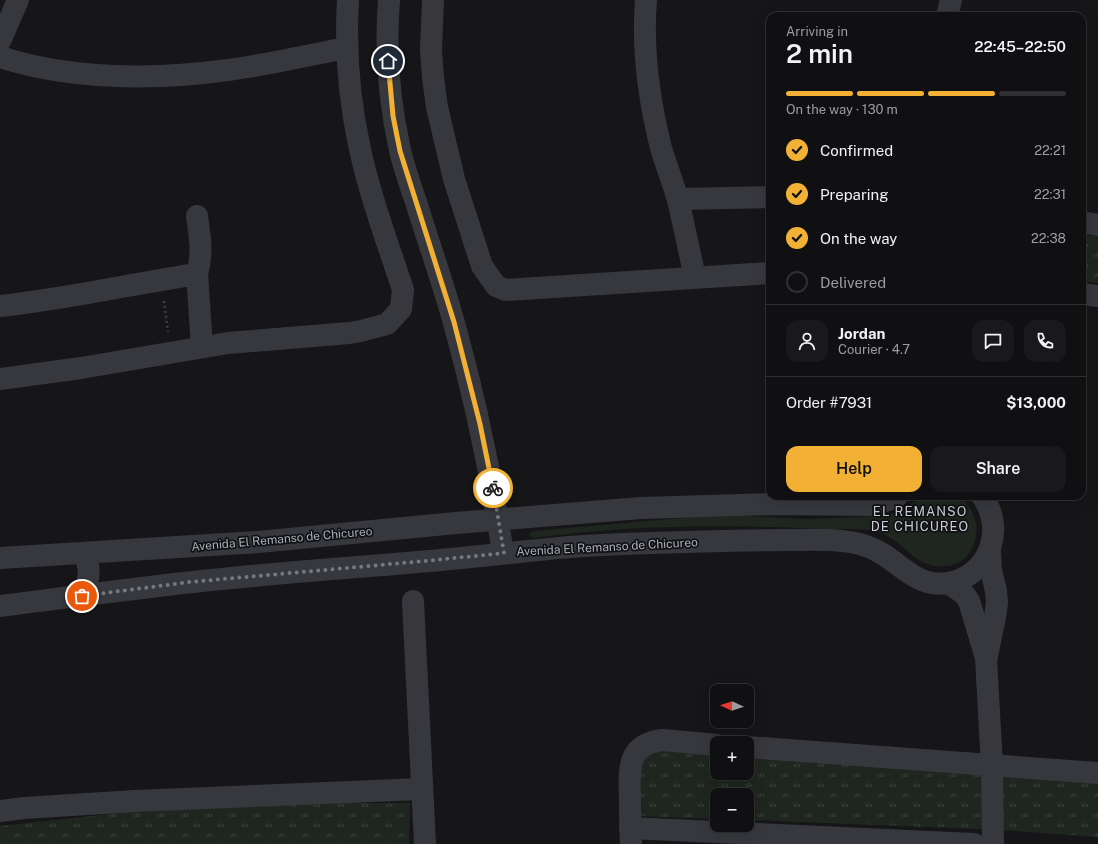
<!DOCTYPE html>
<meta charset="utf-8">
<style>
body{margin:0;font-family:"Public Sans",sans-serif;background:#19191b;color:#f1f3f6;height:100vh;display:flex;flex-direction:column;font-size:15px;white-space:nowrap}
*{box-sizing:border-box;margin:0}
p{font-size:13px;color:#9c9d9f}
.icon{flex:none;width:22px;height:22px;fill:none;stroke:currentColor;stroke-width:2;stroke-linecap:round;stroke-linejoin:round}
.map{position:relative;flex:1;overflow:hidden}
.sheet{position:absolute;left:766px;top:12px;width:320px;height:488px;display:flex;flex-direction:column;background:#101012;border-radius:12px;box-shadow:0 4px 16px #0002,0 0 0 1px #303032}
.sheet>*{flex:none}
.needle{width:26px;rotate:273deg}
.tools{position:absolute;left:710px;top:684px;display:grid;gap:8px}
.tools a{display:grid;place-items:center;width:44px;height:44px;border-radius:8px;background:#101012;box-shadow:0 4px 16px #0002,0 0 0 1px #303032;font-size:20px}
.pin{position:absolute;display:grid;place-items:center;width:34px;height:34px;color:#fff;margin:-17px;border:2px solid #fff;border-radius:50%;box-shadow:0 1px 4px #0007}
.courier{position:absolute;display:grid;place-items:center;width:40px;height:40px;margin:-20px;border:3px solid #f2b134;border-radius:50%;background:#fff;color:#222;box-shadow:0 1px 5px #0007}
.headline em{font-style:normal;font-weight:600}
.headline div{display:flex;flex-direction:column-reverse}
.headline{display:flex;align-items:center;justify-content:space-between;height:68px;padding:0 20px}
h1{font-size:26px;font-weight:600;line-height:30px}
.bar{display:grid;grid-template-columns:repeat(4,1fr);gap:6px 4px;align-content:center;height:48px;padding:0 20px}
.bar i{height:5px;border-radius:3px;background:#303032}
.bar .selected{background:#f2b134}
.bar p{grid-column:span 4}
.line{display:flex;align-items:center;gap:10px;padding:0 20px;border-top:1px solid #303032}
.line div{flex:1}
.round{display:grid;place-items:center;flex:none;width:42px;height:42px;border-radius:12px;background:#19191b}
ol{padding:0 20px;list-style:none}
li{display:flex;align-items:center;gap:12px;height:44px}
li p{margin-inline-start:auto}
li .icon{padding:4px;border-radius:50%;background:#f2b134;color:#111;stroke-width:4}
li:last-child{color:#9c9d9f}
li i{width:22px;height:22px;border:2px solid #303032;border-radius:50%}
.button{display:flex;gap:8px;margin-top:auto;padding:8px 20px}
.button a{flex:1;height:46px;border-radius:12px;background:#f2b134;color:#111;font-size:16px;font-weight:600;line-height:46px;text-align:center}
.button a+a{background:#19191b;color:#f1f3f6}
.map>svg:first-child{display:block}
.grass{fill:#1e261f}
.park{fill:url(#park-tufts)}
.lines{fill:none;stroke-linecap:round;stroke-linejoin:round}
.path{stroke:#3d3f44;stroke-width:2.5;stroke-dasharray:2 3;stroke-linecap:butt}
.street{stroke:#37383d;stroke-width:22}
.done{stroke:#757880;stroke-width:4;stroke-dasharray:0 7.2}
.route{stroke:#f2b134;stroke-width:5}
.labels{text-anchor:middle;stroke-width:3.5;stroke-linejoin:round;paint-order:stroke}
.street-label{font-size:12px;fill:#a8adb8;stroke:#111113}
.neighbourhood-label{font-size:13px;letter-spacing:1px;fill:#c9ccd4;stroke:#111113}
</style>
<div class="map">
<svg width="1098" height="844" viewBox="0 0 1098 844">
<defs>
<pattern id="park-tufts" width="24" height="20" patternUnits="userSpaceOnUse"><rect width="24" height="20" fill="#1e261f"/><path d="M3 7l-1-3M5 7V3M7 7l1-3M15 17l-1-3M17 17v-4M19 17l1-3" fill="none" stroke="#3c433d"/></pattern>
</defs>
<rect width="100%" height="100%" fill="#161618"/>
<path class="grass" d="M923 496H956C987 510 982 562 947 566 913 571 903 535 870 530 864 529 856 529 849 529 833 529 817 529 801 528 712 524 621 526 532 538L529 534 534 531 693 517 745 516 807 519 883 516 899 512Z"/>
<g class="park">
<polygon points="1082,234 1098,237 1098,283 1082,281"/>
<polygon points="655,749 717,752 717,773 747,773 747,754 1098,779 1098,837 1002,830 747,820 747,795 717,795 717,819 636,816 638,766"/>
<polygon points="347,803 410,803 409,844 0,844 0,826 128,812"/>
</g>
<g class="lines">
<polyline class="path" points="164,301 168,332"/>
<g class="street">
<path d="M389 0C385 50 389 101 400 150 404 168 411 187 417 205 429 244 443 283 454 323 475 398 491 475 503 553"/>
<polyline points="433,0 431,50 433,78 437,107 454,179 482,266 496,286 506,290 770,273"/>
<path d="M646 0C642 49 649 100 661 148 666 165 673 182 678 200 684 225 689 251 695 277"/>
<polyline points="947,16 951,0"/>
<polyline points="0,41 18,0"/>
<path d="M0 57C71 80 155 80 228 70 268 65 308 55 347 48"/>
<polyline points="678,199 770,197"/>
<polyline points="1082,222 1098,225"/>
<path d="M197 274C203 254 200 237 197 216"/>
<polyline points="1082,294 1098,296"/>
<path d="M0 306C66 299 131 284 197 274L202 347"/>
<path d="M0 379 81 368 228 343 349 333 361 331 387 324 401 309 403 290C388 244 370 196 360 149 349 100 345 50 348 0"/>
<polyline points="0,558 258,542 456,523 641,508 770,504 871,505 889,500 897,496"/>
<polyline points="948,583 964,594 969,601 986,658 992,766 993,844"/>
<path d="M81 596C90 581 92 568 83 553"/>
<polyline points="413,601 425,844"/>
<path d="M0 606C64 598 129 589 193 582 272 573 351 568 430 561 477 557 523 551 570 547 642 542 714 541 786 540 811 540 843 538 866 546 898 556 914 592 953 582 991 572 1005 527 982 496"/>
<polyline points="987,656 995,617 997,603 996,591 991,570 990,550"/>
<polyline points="747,747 1098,773"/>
<polyline points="0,811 24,808 135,801 421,789"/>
<polyline points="630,828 974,844"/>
<path d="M631 844C630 829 630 813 630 798 629 768 627 744 663 740L717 745"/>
</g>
</g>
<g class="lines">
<polyline class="done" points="82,596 190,582 436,560 504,553 493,488"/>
<polyline class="route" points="388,61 393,116 400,151 454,322 480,424 493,488"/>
</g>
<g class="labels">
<g class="street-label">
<text transform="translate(282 539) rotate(-5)" y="4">Avenida El Remanso de Chicureo</text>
<text transform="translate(607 547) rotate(-3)" y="4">Avenida El Remanso de Chicureo</text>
</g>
<g class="neighbourhood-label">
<text x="920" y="516">EL REMANSO<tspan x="920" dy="15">DE CHICUREO</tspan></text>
</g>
</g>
</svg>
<div class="tools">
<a><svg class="needle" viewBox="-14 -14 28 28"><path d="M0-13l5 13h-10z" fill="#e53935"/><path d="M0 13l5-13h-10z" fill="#9c9d9f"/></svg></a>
<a>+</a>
<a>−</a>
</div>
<div class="pin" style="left:82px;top:596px;background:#ea580c"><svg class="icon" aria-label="bag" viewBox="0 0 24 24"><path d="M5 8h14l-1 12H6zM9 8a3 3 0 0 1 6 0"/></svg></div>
<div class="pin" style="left:388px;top:61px;background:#1f2937"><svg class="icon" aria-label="home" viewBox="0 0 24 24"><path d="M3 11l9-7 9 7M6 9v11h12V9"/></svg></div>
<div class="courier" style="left:493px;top:488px"><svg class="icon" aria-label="bike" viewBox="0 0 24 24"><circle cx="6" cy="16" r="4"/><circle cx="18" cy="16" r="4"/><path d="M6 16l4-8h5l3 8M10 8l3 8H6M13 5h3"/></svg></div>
<section class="sheet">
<div class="headline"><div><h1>2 min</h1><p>Arriving in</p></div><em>22:45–22:50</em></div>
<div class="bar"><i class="selected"></i><i class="selected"></i><i class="selected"></i><i></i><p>On the way · 130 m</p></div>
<ol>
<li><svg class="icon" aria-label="check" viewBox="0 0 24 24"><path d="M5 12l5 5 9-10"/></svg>Confirmed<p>22:21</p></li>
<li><svg class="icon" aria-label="check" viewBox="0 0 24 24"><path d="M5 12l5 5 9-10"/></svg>Preparing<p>22:31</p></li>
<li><svg class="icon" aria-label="check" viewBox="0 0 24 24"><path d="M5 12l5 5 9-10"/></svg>On the way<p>22:38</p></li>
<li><i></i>Delivered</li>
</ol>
<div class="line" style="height:72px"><a class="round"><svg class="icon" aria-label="person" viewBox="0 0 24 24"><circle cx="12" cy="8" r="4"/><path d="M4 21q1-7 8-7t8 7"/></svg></a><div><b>Jordan</b><p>Courier · 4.7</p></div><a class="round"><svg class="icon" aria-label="chat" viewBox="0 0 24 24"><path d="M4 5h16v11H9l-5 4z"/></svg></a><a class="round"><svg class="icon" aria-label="phone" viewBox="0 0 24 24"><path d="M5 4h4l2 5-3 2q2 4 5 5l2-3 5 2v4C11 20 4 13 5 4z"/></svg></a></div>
<div class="line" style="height:52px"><div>Order #7931</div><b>$13,000</b></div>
<div class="button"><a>Help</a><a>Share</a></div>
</section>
</div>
